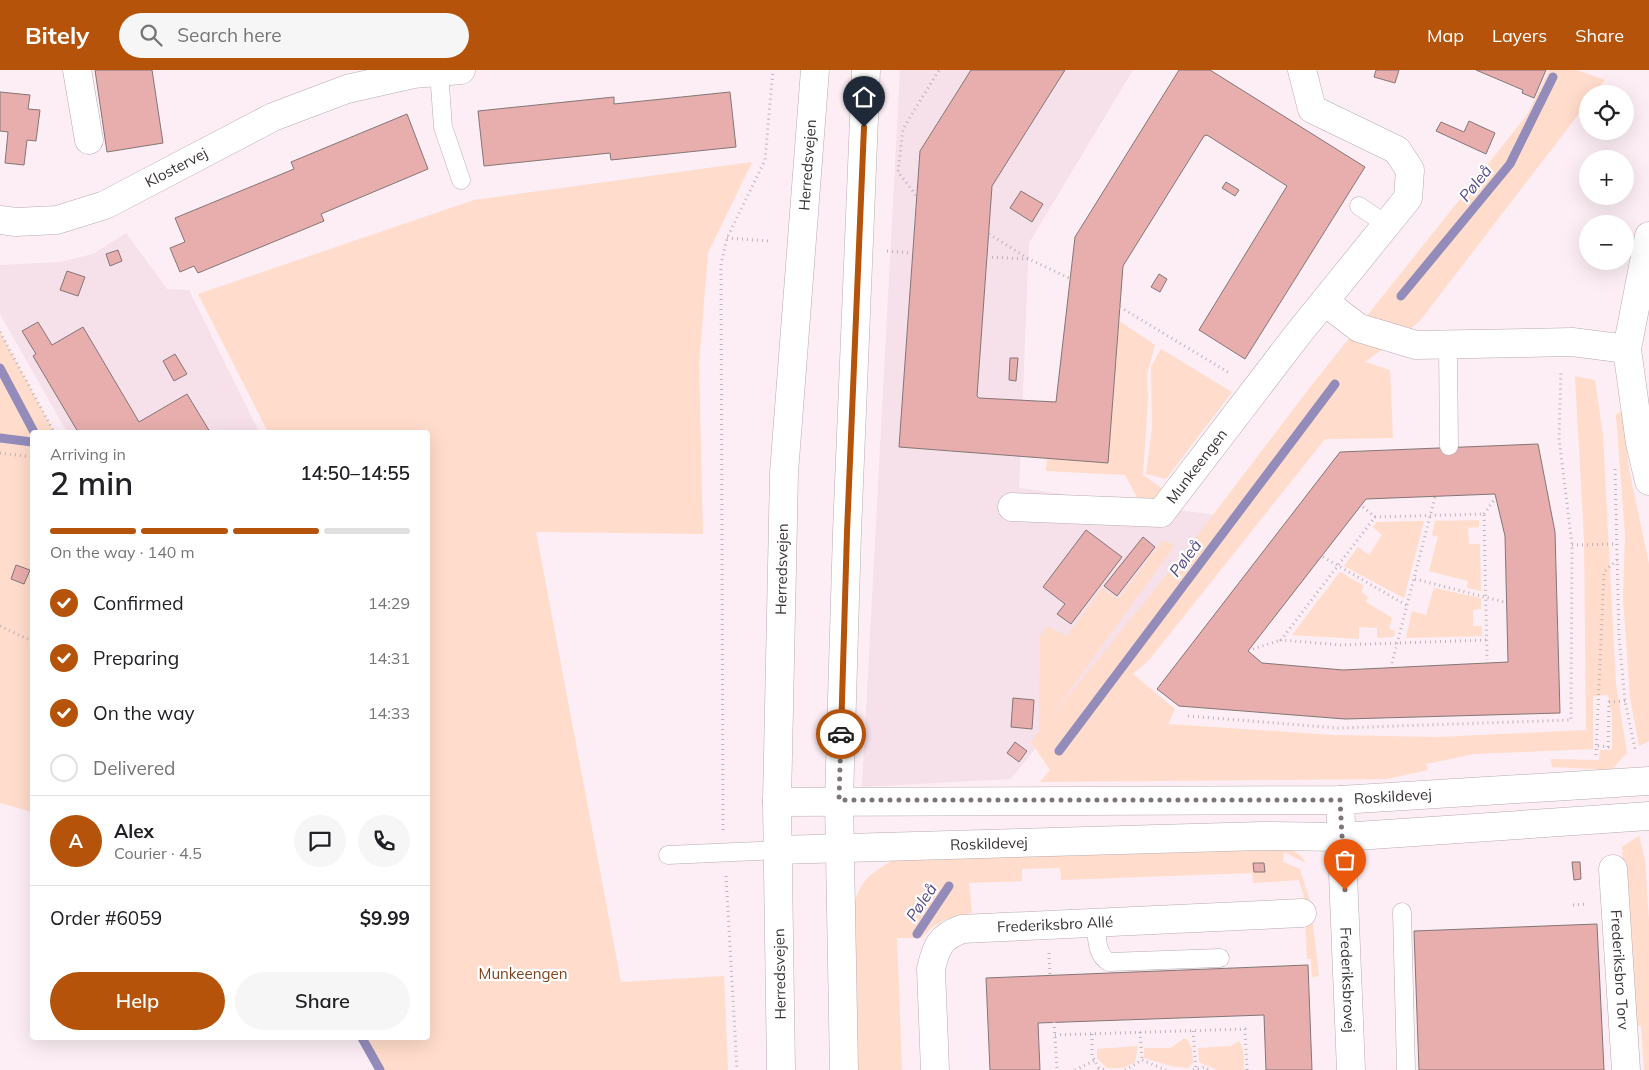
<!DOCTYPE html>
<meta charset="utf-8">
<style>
body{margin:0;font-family:Mulish,sans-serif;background:#f6f6f6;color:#202124;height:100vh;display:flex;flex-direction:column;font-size:19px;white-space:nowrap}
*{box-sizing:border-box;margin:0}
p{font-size:16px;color:#757577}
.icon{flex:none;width:28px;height:28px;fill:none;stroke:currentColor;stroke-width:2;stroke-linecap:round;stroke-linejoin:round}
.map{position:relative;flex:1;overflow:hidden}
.sheet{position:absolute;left:30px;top:360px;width:400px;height:610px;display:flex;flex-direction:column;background:#fff;border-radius:5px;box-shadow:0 5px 20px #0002}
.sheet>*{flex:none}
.buttons{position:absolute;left:1579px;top:15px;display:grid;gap:10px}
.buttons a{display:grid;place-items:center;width:55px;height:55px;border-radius:50%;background:#fff;box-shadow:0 5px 20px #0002;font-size:25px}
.pin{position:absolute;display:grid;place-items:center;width:42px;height:42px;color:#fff;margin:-51px -21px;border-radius:50% 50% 50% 0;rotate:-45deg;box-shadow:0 0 5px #0007}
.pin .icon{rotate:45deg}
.courier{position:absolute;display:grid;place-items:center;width:50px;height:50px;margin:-25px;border:4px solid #b45309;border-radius:50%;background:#fff;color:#222;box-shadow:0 1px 6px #0007}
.headline em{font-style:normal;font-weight:600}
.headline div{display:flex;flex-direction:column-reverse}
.headline{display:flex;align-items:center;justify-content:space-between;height:85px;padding:0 20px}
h1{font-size:32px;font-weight:600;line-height:38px}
.bar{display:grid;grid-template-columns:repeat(4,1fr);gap:8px 5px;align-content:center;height:60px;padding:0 20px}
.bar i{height:6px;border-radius:4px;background:#e0e0e0}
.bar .current{background:#b45309}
.bar p{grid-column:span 4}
.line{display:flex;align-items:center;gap:12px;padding:0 20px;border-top:1px solid #e0e0e0}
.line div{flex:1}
.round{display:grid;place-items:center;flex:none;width:52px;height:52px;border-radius:26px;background:#f6f6f6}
ol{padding:0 20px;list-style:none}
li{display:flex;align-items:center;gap:15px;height:55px}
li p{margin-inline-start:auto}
li .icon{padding:5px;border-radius:50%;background:#b45309;color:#fff;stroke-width:4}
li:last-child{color:#757577}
li i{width:28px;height:28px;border:2px solid #e0e0e0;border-radius:50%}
.button{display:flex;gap:10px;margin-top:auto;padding:10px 20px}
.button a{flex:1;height:58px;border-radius:30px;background:#b45309;color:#fff;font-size:20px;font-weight:600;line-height:58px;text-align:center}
.button a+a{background:#f6f6f6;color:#202124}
header{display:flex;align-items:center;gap:30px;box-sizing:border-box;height:70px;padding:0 25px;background:#b45309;color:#fff}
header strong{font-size:24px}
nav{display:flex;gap:28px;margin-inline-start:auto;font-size:18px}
.search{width:350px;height:45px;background:#f6f6f6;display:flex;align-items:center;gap:12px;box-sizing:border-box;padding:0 18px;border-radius:28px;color:#757577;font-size:19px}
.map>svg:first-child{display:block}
.built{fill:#f6e0ea}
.green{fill:#ffdccb}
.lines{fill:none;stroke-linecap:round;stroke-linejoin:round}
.stream{stroke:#938cbb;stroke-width:9}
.building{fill:#e8adad;stroke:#837676;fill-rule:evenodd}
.lane-casing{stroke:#b8abb0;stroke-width:19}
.street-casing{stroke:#b8abb0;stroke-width:29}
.secondary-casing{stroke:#b8abb0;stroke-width:29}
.path{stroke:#beb3b7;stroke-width:3;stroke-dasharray:1 4;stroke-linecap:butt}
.lane{stroke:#fff;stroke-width:18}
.street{stroke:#fff;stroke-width:28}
.secondary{stroke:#fff;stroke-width:28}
.done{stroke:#7d7578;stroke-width:5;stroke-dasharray:0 9}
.route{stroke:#b45309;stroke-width:6}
.labels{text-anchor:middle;stroke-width:4.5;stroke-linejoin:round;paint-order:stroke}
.street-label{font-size:15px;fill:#393436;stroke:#fff}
.park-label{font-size:15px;fill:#80421e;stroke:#fff}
.water-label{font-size:16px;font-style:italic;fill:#584b89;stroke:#fff}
</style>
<header>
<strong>Bitely</strong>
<div class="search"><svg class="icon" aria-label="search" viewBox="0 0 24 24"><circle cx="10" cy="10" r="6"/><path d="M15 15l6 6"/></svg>Search here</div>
<nav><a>Map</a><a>Layers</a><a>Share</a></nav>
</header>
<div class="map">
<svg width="1649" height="1000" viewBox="0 0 1649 1000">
<rect width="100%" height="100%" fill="#fceef4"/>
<g class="built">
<polygon points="900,0 1133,0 1029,173 1019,418 1223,446 1011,709 862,717"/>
<polygon points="126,163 167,219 189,220 259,362 67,362 0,244 0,195 60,192 93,184"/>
</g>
<g class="green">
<polygon points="1549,0 1576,0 1605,10 1594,24 1588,24 1587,33 1419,252 1365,292 1390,300 1393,368 1325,369 1149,590 1133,604 1175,639 1168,654 1333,665 1438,667 1586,660 1584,469 1575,306 1595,310 1603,366 1616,614 1627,683 1611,700 1552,697 1551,689 1599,690 1600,680 1612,680 1612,645 1608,625 1593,626 1593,679 1474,684 1426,694 1428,700 1387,709 1040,712 1050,700 1031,672 1039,661 1040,566 1047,556 1067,566 1102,518 1118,529 1163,470 1175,475 1046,653 1178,491 1311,316 1527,45"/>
<polygon points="752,92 708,183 699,294 703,464 536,462 621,912 724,906 728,1000 380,1000 362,968 428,968 428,362 268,362 198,224 474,130"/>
<polygon points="1119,251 1155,275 1147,304 1148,329 1143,405 1164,420 1147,433 1140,433 1125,405 1046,401 1047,388 1108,392"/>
<polygon points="0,262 54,362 32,362 32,742 0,733"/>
<polygon points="1161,279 1232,322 1166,409 1146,404 1152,358 1151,297"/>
<polygon points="1622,340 1629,399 1649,494 1649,671 1639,676 1630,627 1623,529 1625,465 1616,345"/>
<polygon points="1479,450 1479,457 1468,458 1469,474 1480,474 1481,521 1467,518 1468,511 1429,501 1438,467 1432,465 1435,451"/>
<polygon points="1424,451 1404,528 1344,496 1358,477 1369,485 1382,465 1373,457 1377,452"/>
<polygon points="1340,502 1364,516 1361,522 1368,527 1366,532 1392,548 1389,559 1395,561 1394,567 1377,568 1377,558 1359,557 1359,569 1292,565"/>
<polygon points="1434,518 1481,528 1481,539 1473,540 1473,556 1482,556 1482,566 1406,568 1412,541 1426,545"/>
<polygon points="1639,766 1645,790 1649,851 1649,1000 1644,1000 1641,956 1637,955 1622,777"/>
<path d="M1285 776 1301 786 1306 793 1284 782 1283 792 1300 799 1310 831 1319 906 1312 907 1311 889H1307L1304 827 1299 810 1253 813 1252 803 1061 810 1060 798 1022 799V811L969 813 972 843C951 847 936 850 922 868H897L902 1000H858L851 849C858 814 863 808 893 790Z"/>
<polygon points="1183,969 1187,969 1192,979 1193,993 1188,998 1171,996 1144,988 1144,978 1171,978"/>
<path d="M1239 971C1244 977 1245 992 1243 1000H1217L1199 992 1198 978 1231 976Z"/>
<polygon points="1138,976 1135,992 1123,998 1107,998 1097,988 1097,979"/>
</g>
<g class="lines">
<g class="stream">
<polyline points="1401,226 1510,94 1553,7"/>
<polyline points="0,298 34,362"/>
<polyline points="0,368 32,372"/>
<polyline points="1059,681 1335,314"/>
<polyline points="917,864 949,816"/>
<polyline points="362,968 380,1000"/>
</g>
</g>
<g class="building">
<polygon points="95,0 152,0 163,73 107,82"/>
<polygon points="971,0 1065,0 992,116 977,326 979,328 1056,332 1075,167 1179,0 1210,0 1365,97 1245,289 1199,260 1287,116 1207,65 1204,66 1123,196 1108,393 899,377 920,81"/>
<polygon points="1376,0 1399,0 1395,13 1374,7"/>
<polygon points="1476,0 1546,0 1534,28 1522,23 1523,20"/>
<polygon points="0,22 30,25 28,39 40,40 36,71 27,70 24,95 5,93 8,62 0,61"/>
<polygon points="730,22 736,77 611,90 610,83 484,96 478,41 614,27 614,34"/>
<polygon points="407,44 428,99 321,144 324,151 198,203 194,196 180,202 170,178 185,172 175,148 294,99 291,92"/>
<polygon points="1469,51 1495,63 1486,84 1436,61 1441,52 1464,62"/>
<polygon points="1226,112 1239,120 1235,126 1222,118"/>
<polygon points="1021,121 1043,134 1032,152 1010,138"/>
<polygon points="118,180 122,191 110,196 106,184"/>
<polygon points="67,201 85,207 78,226 60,220"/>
<polygon points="1159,204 1167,209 1160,222 1151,217"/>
<polygon points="38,252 52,275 83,257 139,352 187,324 210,362 78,362 33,286 36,284 22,261"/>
<polygon points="175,284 187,304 174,311 163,291"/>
<polygon points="1010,288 1018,288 1016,311 1009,310"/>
<path d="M1538 374 1555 462 1560 643 1345 649 1179 636 1157 619 1340 382ZM1495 424 1505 466 1508 592 1343 600 1262 593 1248 581 1366 429Z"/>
<polygon points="1086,460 1122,487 1071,554 1057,544 1065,534 1043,517"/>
<polygon points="1143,467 1155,477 1117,526 1104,516"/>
<polygon points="16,495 30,500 24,514 11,509"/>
<polygon points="1013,628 1034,630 1032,659 1011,657"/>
<polygon points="1015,672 1027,681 1019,692 1007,683"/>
<polygon points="1572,792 1580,792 1581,809 1574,810"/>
<polygon points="1253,793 1264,793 1265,802 1254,802"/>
<polygon points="1597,854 1604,1000 1419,1000 1414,861"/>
<polygon points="1308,895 1312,1000 1266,1000 1264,945 1038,953 1040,1000 990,1000 986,908"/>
</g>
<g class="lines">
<defs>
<g id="lane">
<polyline points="439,2 443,57 461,110"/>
<polyline points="1359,136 1387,155"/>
<polyline points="1448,276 1449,376"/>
<polyline points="668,785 778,780"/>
<polyline points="1402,842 1406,1000"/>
<path d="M1096 854C1097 867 1096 885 1109 892L1220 888"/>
</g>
<g id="street">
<polyline points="77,0 89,70"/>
<path id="s1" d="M0 150 16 152 57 150 105 135 273 47 347 19 413 4 461 0"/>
<polyline points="1649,166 1627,279 1640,373 1649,411"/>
<polyline points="1325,232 1359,258 1416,275 1572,272 1627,279"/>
<path id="s2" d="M1012 437 1161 443 1298 264 1408 128 1410 100 1397 80 1312 39 1302 0"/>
<path id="s3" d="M1340 730 1351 1000"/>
<path id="s4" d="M1613 799 1626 1000"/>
<path id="s5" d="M935 1000 931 899C936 877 940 867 962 859L1302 843"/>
</g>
<g id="secondary">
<path id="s6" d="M777 732 1340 730 1649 711"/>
<path id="s7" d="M778 780 1262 766 1342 767 1649 746"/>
<path id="s8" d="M781 1000 777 732 784 403 815 0"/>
<polyline points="844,1000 839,730 847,462 866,0"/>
</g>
</defs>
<use href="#lane" class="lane-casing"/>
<use href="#street" class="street-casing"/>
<use href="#secondary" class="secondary-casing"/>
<g class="path">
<polyline points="916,125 898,102 903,59 939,0"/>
<polyline points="989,164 1029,189 1071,209"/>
<polyline points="727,168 768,171"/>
<polyline points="887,181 911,183"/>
<polyline points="987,187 1028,189"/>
<polyline points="1120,237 1231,304"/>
<polyline points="0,262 54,362"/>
<polyline points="0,383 32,387"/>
<polyline points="1615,399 1619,566 1625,631 1635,679"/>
<polyline points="1363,437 1375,447"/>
<polyline points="1484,444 1494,430"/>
<polyline points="1572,475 1617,474"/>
<polyline points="1323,487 1408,536"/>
<polyline points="1415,509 1504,532"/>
<polyline points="0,556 32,571"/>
<path d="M1486 570 1341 575 1281 570 1375 447 1484 444C1485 493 1486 541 1487 590"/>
<polyline points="1253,579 1281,570"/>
<polyline points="1392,593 1435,427"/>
<polyline points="1188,646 1338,658 1571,650 1572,475 1559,368 1561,301"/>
<polyline points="1598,676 1608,677 1609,632 1625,631"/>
<polyline points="1596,685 1604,502 1617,490"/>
<polyline points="723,760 721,194 727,168 765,90 773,0"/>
<polyline points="726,806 737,1000"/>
<polyline points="1573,835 1587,834"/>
<polyline points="1049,883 1050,906"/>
<polyline points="1054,952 1057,1000"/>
<polyline points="1193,961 1196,999"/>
<polyline points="1140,962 1142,989"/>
<polyline points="1092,964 1092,986 1099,998 1105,1000"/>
<polyline points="1055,965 1245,959 1247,1000"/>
<polyline points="1075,1000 1094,991"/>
<polyline points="1125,1000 1142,990 1166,1000"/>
<polyline points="1193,1000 1204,997 1209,1000"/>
</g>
<use href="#lane" class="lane"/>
<use href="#street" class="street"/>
<use href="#secondary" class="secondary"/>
</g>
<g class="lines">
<polyline class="done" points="841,664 839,730 1340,730 1345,820"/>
<polyline class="route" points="841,664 847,462 864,57"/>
</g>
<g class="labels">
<g class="street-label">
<text dy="5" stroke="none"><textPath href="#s8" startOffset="906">Herredsvejen</textPath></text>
<text dy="5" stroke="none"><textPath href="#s1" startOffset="188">Klostervej</textPath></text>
<text dy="5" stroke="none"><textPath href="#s2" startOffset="208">Munkeengen</textPath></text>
<text dy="5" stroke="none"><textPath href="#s8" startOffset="501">Herredsvejen</textPath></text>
<text dy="5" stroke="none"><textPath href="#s6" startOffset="616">Roskildevej</textPath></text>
<text dy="5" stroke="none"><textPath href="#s7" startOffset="211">Roskildevej</textPath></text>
<text dy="5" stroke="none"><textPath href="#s5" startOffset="248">Frederiksbro Allé</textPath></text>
<text dy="5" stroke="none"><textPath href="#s4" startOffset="101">Frederiksbro Torv</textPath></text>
<text transform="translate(780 904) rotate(-91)" y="5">Herredsvejen</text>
<text dy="5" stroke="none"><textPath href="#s3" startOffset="180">Frederiksbrovej</textPath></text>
</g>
<g class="park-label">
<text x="523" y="909">Munkeengen</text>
</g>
<g class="water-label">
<text transform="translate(1475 113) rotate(-51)" y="6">Pøleå</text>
<text transform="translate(1185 488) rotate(-53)" y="6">Pøleå</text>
<text transform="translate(921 832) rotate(-56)" y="6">Pøleå</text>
</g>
</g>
</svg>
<div class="buttons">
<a><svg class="icon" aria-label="locate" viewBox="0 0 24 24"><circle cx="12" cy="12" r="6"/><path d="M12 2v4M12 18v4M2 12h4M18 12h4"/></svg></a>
<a>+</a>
<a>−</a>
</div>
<div class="pin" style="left:1345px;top:820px;background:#ea580c"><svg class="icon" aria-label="bag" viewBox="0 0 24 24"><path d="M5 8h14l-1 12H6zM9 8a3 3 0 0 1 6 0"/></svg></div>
<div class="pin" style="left:864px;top:57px;background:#1f2937"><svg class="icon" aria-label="home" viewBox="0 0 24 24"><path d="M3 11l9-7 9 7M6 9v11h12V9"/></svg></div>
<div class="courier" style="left:841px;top:664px"><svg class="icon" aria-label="car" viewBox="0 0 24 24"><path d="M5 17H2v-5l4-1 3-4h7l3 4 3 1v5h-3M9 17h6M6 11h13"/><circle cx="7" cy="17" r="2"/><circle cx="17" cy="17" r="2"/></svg></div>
<section class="sheet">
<div class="headline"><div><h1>2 min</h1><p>Arriving in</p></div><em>14:50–14:55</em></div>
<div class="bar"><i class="current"></i><i class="current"></i><i class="current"></i><i></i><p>On the way · 140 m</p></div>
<ol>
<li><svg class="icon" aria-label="check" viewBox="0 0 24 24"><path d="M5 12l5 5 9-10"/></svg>Confirmed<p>14:29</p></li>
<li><svg class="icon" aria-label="check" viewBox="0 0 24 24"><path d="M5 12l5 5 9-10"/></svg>Preparing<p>14:31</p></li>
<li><svg class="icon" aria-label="check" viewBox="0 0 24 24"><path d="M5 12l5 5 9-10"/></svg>On the way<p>14:33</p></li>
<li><i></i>Delivered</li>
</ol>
<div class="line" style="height:90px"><b class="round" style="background:#b45309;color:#fff">A</b><div><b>Alex</b><p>Courier · 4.5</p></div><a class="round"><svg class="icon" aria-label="chat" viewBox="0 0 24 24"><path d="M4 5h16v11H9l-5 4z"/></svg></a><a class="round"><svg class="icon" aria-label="phone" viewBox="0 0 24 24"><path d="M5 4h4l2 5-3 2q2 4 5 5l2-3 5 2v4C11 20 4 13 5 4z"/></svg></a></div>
<div class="line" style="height:65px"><div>Order #6059</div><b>$9.99</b></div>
<div class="button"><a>Help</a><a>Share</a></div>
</section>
</div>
